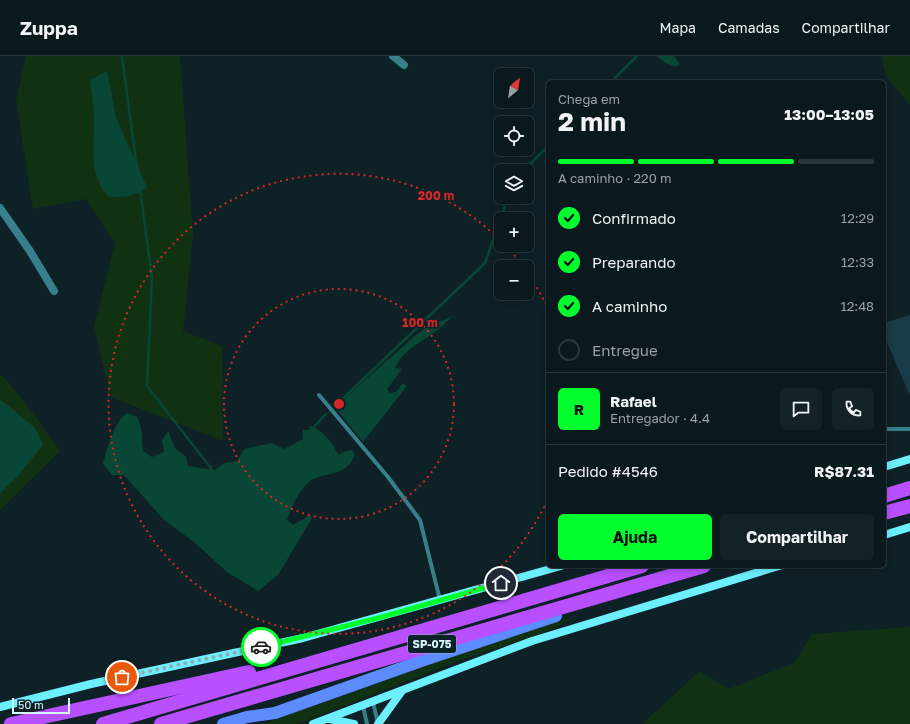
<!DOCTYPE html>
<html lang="pt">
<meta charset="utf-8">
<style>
body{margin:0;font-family:"Golos Text",sans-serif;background:#132226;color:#f1f3f6;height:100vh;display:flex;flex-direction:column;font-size:15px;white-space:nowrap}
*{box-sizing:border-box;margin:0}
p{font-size:13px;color:#99a0a4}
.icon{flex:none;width:22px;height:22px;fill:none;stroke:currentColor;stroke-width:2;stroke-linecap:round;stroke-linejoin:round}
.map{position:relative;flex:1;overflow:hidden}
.drawer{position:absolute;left:546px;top:24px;width:340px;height:488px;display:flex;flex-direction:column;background:#0a191d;border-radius:6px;box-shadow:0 2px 10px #0003,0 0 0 1px #2a383b}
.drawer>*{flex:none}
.needle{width:26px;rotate:30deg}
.fabs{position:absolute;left:494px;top:12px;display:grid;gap:8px}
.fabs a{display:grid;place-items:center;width:40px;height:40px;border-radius:6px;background:#0a191d;box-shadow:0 2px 10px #0003,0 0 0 1px #2a383b;font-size:20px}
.scale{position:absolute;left:12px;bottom:10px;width:58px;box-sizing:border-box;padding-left:4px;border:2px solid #d5f7ff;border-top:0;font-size:11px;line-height:14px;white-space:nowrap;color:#d5f7ff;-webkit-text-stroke:3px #0e2127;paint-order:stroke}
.pin{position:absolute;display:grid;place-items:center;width:34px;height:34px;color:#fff;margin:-17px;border:2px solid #fff;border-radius:50%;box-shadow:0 1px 4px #0007}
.courier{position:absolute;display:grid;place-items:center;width:40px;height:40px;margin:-20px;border:3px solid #01ff2e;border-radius:50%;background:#fff;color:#222;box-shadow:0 1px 5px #0007}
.overview em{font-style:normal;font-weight:700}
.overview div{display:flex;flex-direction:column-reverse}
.overview{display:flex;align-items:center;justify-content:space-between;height:68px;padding:0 12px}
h1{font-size:26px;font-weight:700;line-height:30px}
.bar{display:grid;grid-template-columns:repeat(4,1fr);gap:6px 4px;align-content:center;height:48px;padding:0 12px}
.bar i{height:5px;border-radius:3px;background:#2a383b}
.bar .selected{background:#01ff2e}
.bar p{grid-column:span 4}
.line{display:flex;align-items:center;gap:10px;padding:0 12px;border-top:1px solid #2a383b}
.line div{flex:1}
.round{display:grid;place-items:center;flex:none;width:42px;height:42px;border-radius:6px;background:#132226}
ol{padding:0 12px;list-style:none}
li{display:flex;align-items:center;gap:12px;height:44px}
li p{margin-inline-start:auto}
li .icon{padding:4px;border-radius:50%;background:#01ff2e;color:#111;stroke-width:4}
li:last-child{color:#99a0a4}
li i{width:22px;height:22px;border:2px solid #2a383b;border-radius:50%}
.primary-button{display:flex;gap:8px;margin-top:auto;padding:8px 12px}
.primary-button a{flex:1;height:46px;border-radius:6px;background:#01ff2e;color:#111;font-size:16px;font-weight:700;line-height:46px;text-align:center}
.primary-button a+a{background:#132226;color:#f1f3f6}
header{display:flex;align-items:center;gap:24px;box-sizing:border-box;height:56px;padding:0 20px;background:#0a191d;border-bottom:1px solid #2a383b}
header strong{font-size:19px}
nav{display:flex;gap:22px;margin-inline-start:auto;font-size:14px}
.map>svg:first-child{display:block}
.green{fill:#113212}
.water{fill:#084735}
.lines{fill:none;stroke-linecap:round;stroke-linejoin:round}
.stream{stroke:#084735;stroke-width:2.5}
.building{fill:#193c49}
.lane{stroke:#377f89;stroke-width:4}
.street{stroke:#377f89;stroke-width:8}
.secondary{stroke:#6cf0ff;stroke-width:8}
.primary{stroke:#5c8cff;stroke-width:12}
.highway{stroke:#b950ff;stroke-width:14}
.done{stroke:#8facb3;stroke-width:4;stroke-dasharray:0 7.2}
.route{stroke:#01ff2e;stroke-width:5}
.ring{fill:none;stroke:#d62828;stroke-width:2;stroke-dasharray:2 4}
.labels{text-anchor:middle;stroke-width:3.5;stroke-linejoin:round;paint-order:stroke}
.shield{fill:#0e2127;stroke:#99b7be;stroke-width:1}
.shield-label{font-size:11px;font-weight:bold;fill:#d5f7ff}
.centre{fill:#d62828;stroke:#0e2127;stroke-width:2}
.ring-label{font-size:12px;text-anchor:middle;font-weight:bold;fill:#d62828;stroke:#0e2127;stroke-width:3.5;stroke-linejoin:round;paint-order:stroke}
</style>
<header>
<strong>Zuppa</strong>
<nav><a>Mapa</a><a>Camadas</a><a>Compartilhar</a></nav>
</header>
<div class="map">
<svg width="910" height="668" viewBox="0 0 910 668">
<rect width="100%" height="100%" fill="#0e2127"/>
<g class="green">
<polygon points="26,0 180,0 193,178 183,275 222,290 223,385 111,341 94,271 115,187 86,143 33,153 16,44"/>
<polygon points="881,0 910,0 910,49 886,20"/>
<polygon points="0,319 5,322 33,357 60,395 0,454"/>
<polygon points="579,559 551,574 455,606 298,668 264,668 498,584"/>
<polygon points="910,571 910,668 642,668 700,615 729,633 794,607 812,578"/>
</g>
<g class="water">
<path d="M657 0H674L680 9C672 13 663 5 657 0Z"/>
<path d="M107 15 116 62 147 131C137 141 123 141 109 141 87 117 95 91 94 61 94 49 91 36 90 24Z"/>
<path d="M453 260C448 264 444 269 439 273 423 286 404 292 395 312L402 313 387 333 390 337 396 336 403 327 407 330 363 386 335 351 416 279 427 271Z"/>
<polygon points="0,343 35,372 43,389 19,419 0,437"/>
<path d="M127 357 137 361 141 371 143 395 152 401 164 396 162 384 168 375 175 392 186 401 188 410 215 414 224 407 237 405 244 393 272 387 284 393 303 383V374H310L309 369C322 375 332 384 337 397L339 399 346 395 352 394 355 398C346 424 323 414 309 426 298 436 291 451 287 464L293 469 310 459 312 462 278 519 258 535 227 516 194 486 164 464 124 419H112L103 408C107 394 114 365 127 357Z"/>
</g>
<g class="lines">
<g class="stream">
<polyline points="122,0 137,112"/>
<polyline points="611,26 637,0"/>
<polyline points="523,115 548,90"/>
<polyline points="140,133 152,222 147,330 214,416"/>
<polyline points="336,349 485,207 508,141"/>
<polyline points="312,373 326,358"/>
</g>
</g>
<polygon class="building" points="910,259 910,340 884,279 884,267"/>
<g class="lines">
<g class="lane">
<polyline points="319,339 388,421 420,464 440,544"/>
<polyline points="884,373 910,373"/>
<polyline points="373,646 378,668"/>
<polyline points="363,650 367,668"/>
</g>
<g class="street">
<polyline points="393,0 404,9"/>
<polyline points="0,152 30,195 54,235"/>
</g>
<g class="secondary">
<polyline points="884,411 910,403"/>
<polyline points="884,479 910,471"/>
<polyline points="0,651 91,628 303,582 561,510"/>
<polyline points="329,663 354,668"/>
<polyline points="313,668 532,585 779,510"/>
<polyline points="378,668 402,635"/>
</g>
<polyline class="primary" points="223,668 247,661 275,657 424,604 556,560"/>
<g class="highway">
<polyline points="884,440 910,432"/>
<polyline points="884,457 910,450"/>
<polyline points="11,668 249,616"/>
<polyline points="103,668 642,510"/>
<polyline points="161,668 704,510"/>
</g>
</g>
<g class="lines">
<polyline class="done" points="122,621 261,591"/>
<polyline class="route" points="261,591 382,561 501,527"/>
</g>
<g class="ring">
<circle cx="339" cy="348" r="115"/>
<path d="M547 445A230 230 0 1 1 500 184M506 190A230 230 0 0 1 523 210M527 216A230 230 0 0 1 547 251"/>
</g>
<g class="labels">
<rect class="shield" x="408" y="579" width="48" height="18" rx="3"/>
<g class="shield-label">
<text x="432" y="592">SP-075</text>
</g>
</g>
<circle cx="339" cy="348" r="6" class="centre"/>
<g class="ring-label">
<text x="436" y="144">200 m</text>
<text x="420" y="271">100 m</text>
</g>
</svg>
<div class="fabs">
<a><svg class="needle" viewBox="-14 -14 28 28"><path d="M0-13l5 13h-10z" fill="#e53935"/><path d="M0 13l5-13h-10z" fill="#99a0a4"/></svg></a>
<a><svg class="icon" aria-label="locate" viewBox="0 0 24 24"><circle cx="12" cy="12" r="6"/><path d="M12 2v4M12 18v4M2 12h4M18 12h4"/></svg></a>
<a><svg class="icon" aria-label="layers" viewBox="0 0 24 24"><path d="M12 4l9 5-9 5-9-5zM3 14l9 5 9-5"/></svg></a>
<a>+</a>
<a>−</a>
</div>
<div class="scale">50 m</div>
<div class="pin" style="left:122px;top:621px;background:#ea580c"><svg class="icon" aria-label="bag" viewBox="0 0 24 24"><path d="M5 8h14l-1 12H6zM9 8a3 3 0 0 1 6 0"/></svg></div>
<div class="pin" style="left:501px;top:527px;background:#1f2937"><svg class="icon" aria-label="home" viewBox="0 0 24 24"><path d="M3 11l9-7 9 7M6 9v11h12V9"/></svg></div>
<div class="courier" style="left:261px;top:591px"><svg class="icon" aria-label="car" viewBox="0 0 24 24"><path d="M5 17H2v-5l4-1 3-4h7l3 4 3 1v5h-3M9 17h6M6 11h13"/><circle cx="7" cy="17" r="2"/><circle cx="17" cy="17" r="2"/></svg></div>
<section class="drawer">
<div class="overview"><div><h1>2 min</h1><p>Chega em</p></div><em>13:00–13:05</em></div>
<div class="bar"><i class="selected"></i><i class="selected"></i><i class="selected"></i><i></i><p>A caminho · 220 m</p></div>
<ol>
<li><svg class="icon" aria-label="check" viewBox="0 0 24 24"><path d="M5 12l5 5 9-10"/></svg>Confirmado<p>12:29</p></li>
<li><svg class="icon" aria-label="check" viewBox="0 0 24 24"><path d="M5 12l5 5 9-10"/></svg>Preparando<p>12:33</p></li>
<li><svg class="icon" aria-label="check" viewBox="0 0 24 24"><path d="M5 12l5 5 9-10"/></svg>A caminho<p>12:48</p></li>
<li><i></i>Entregue</li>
</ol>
<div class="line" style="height:72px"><b class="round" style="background:#01ff2e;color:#111">R</b><div><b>Rafael</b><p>Entregador · 4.4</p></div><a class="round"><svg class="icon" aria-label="chat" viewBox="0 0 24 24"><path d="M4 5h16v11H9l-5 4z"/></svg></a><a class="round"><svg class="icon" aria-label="phone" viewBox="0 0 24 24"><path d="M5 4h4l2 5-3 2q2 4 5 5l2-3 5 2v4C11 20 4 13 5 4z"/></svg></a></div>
<div class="line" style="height:52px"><div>Pedido #4546</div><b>R$87.31</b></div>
<div class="primary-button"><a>Ajuda</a><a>Compartilhar</a></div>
</section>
</div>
